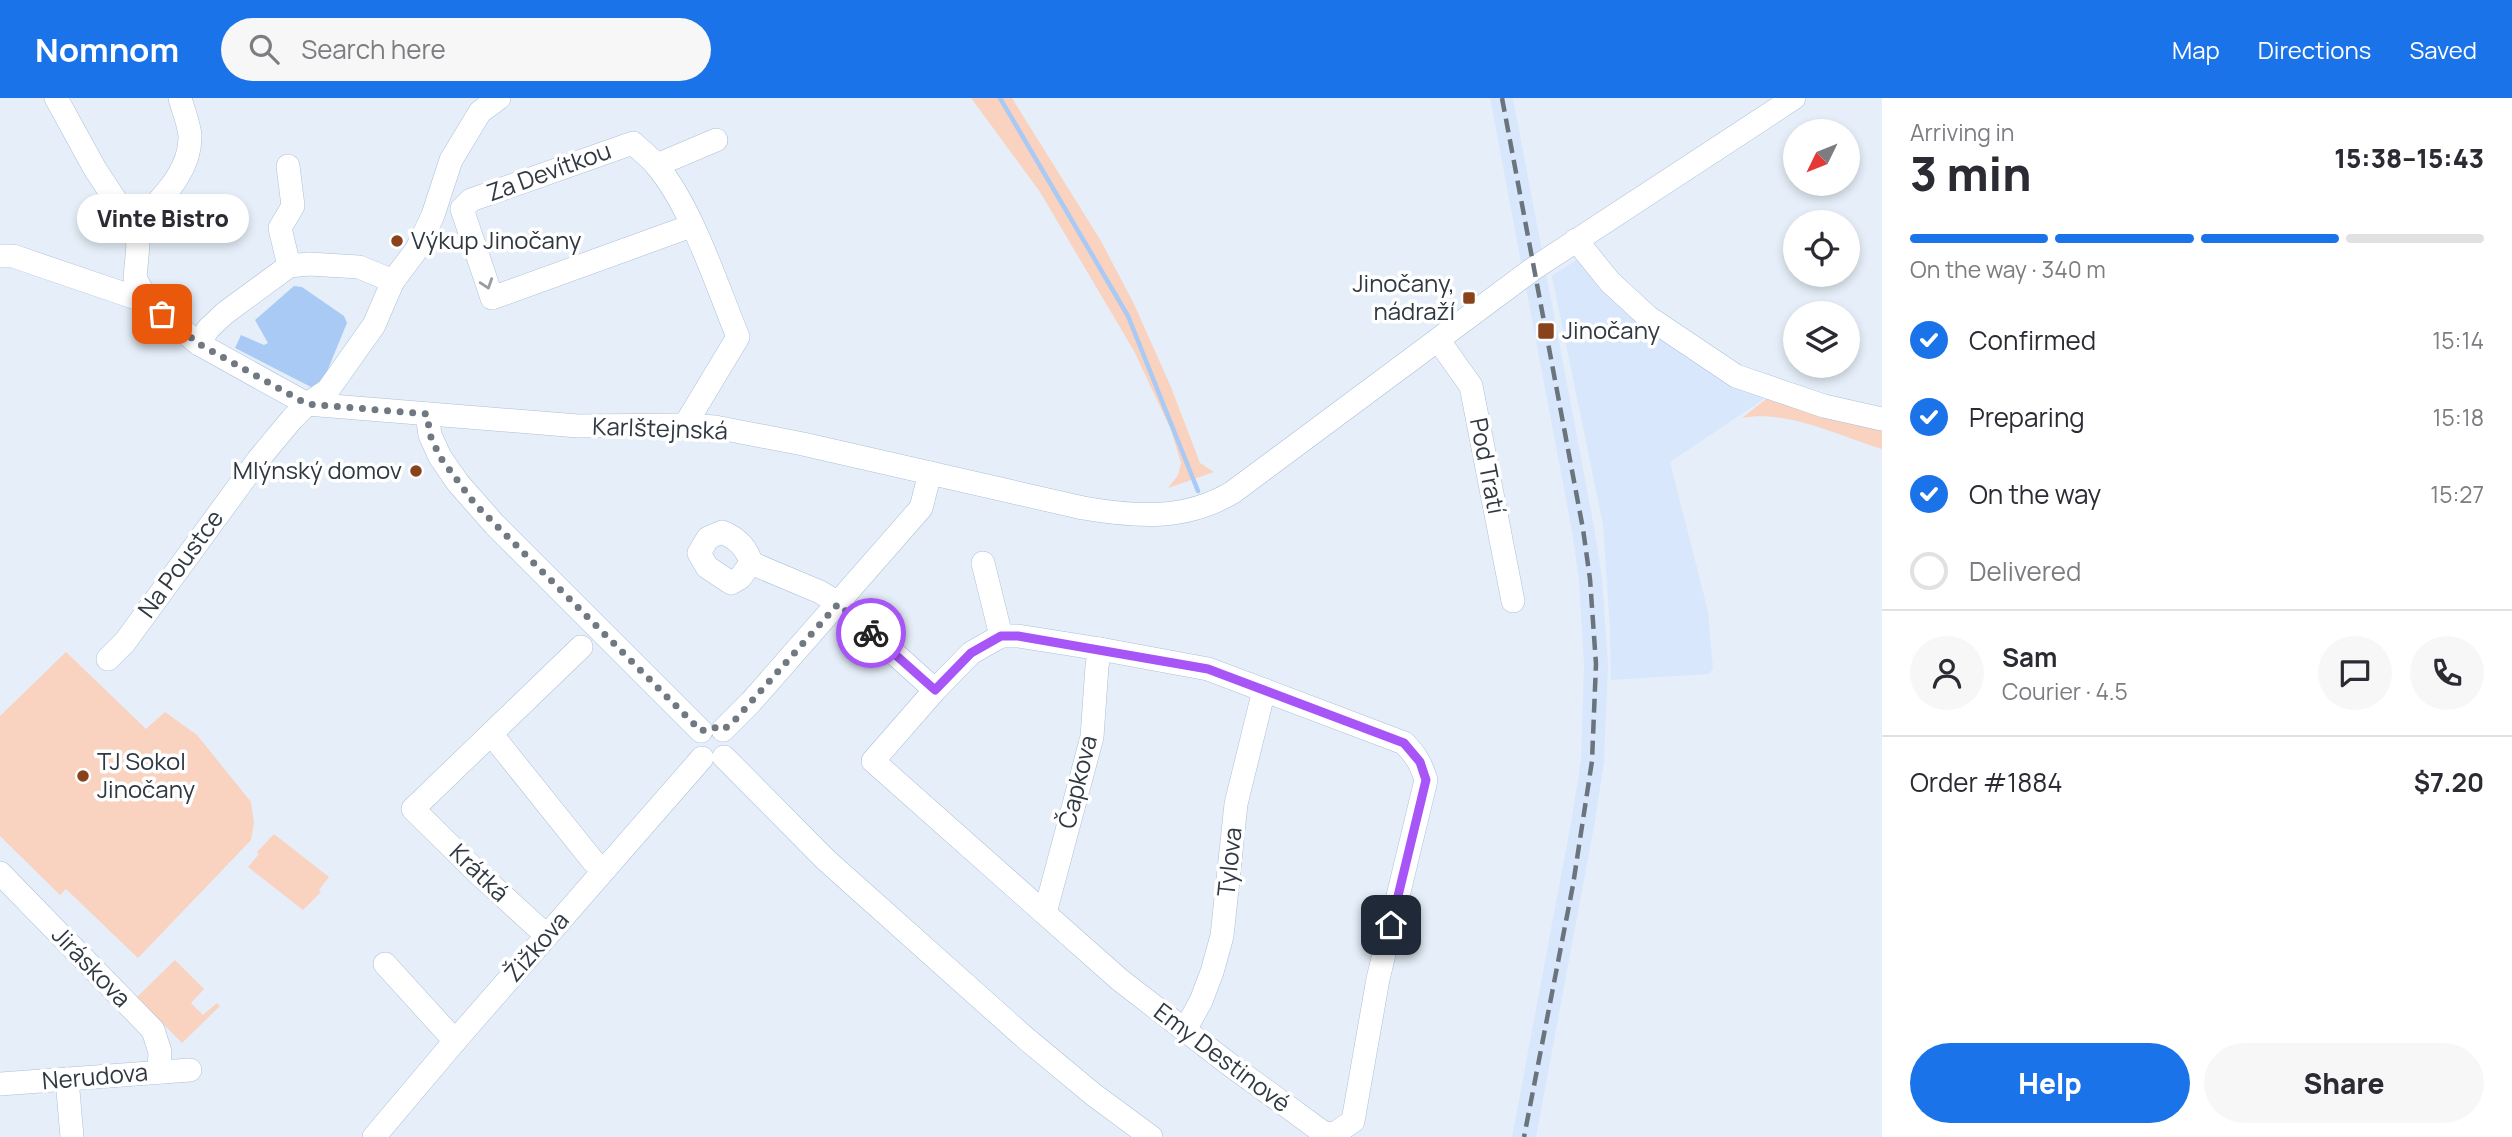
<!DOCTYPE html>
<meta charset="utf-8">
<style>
body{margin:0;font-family:Manrope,sans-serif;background:#f7f7f7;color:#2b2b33;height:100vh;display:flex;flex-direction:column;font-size:26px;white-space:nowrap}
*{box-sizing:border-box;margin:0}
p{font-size:23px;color:#7c7c81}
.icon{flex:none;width:38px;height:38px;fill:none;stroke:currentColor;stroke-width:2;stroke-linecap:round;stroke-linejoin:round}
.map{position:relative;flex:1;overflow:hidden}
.drawer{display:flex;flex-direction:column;background:#fff;width:630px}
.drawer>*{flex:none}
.needle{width:46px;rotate:227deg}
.controls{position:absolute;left:1783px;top:21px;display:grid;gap:14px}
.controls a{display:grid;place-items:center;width:77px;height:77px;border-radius:50%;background:#fff;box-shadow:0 4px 10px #0003;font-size:35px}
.pin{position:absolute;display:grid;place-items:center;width:60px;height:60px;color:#fff;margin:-30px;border-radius:14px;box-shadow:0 4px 10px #0006}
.courier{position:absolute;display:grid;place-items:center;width:70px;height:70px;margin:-35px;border:5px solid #a855f7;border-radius:50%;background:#fff;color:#222;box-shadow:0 2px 9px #0007}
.bubble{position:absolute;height:49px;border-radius:24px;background:#fff;box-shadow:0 4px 10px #0003;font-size:23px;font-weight:800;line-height:49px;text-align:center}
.summary em{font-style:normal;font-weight:800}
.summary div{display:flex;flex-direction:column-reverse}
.summary{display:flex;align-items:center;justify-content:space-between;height:119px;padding:0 28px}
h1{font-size:46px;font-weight:800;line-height:52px}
.bar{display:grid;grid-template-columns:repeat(4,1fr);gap:10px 7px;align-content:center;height:84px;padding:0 28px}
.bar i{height:9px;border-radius:5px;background:#e1e1e2}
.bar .selected{background:#1a73e8}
.bar p{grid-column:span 4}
.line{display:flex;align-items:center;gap:18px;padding:0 28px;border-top:2px solid #e1e1e2}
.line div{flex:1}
.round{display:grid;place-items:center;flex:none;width:74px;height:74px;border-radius:37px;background:#f7f7f7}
ol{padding:0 28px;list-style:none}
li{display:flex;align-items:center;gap:21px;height:77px}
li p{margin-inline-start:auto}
li .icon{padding:7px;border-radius:50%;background:#1a73e8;color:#fff;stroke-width:4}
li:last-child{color:#7c7c81}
li i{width:38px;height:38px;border:4px solid #e1e1e2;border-radius:50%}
.action{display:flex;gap:14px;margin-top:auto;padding:14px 28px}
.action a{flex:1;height:80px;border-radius:42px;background:#1a73e8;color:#fff;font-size:28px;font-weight:800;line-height:80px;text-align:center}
.action a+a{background:#f7f7f7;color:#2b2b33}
header{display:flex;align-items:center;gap:42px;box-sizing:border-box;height:98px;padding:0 35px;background:#1a73e8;color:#fff}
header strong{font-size:33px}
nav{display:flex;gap:38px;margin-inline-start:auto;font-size:24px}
.search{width:490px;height:63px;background:#f7f7f7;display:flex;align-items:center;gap:18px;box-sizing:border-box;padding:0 24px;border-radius:38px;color:#7c7c81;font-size:26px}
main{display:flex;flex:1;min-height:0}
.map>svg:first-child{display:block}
.built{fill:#d8e7fb}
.green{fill:#f9d2c0}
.water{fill:#a8caf5}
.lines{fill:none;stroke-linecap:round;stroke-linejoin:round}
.stream{stroke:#a8caf5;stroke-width:4.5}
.minor-casing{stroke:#abbfd9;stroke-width:24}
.minor{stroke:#fff;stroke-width:23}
.rail{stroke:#6b737d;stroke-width:4.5;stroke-dasharray:14 7;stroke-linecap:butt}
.oneway{stroke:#989ca0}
.done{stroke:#707882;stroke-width:7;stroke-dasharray:0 12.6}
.route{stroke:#a855f7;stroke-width:9}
.poi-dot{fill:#88421c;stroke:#fff;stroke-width:2.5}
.labels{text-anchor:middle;stroke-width:7;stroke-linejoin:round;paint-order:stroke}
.street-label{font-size:24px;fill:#303842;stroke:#fff}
.poi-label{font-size:24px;fill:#303842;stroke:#fff;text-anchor:start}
</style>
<header>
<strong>Nomnom</strong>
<div class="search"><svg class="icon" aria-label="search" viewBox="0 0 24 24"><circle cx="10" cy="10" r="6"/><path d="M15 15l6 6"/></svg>Search here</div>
<nav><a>Map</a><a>Directions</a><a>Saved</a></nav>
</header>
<main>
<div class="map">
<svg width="1882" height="1039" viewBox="0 0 1882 1039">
<rect width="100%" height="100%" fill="#e6eff9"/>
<g class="built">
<polygon points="1490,0 1513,0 1594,429 1602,480 1608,566 1604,664 1595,723 1536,1039 1512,1039 1572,719 1581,662 1584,566 1579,483 1572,433"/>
<polygon points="1584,157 1767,296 1761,303 1670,364 1708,513 1713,571 1708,576 1611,582 1610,531 1603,427 1552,178"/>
</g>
<g class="green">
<polygon points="971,0 1012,0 1101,143 1134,206 1171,289 1200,365 1214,374 1168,390 1178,377 1181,365 1171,332 1134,253 1040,94"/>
<path d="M1770 298 1882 329V351C1840 338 1786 311 1742 320Z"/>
<polygon points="66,554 146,631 165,614 197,637 251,704 254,725 251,742 138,860 66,791 60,797 0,738 0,618"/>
<polygon points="274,736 329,779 319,792 321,794 303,812 248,769 259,756 257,754"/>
<polygon points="175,862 204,891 191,905 203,917 217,905 220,908 182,945 137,899"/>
</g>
<polygon class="water" points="294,188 302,189 344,218 347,225 321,288 313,290 235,250 241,237 264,247 268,245 255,222"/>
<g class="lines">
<polyline class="stream" points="1000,0 1128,218 1198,393"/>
<defs>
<g id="minor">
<path d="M56 0 95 71 134 130 138 147 135 180 148 204 199 246 307 306 578 328 685 327 715 329 803 346 1083 410C1136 419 1185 423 1233 394L1533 171 1794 0"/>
<polyline points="657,67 716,42"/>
<polyline points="288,68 293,108 280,130 289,168"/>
<path d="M134 130C157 104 191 76 190 38 189 25 183 12 180 0"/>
<polyline points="1576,142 1610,184 1648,219 1736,278 1824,308 1882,321"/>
<polyline points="0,158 13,158 148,204"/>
<polyline points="393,183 417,151 433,117 451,62 480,14 499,0"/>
<polyline points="1439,243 1471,288 1513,503"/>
<polyline points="427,316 430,337 440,359 458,385 495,427 701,633"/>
<path d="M685 327 738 239C717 188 691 107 656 67 650 59 640 52 633 45L471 102 462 111 492 200 691 128"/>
<path d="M722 434C737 440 747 450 751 465L740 480 731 485 707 469 699 455 708 440Z"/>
<polyline points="751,465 820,494 838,505 935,592 971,555 1001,538 983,465"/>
<polyline points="108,561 125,544 258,362 292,321 307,306 328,292 374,227 393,183 359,169 309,166 289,168 225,215 208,231 199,246"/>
<path d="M935 592 873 663 1120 882 1225 963 1325 1036 1336 1035 1353 1023 1378 881 1426 682C1421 666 1416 657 1404 645L1208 571 1100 551 1018 538H1001"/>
<polyline points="723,632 751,604 921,410 930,375"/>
<polyline points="492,637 593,763 604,772"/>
<polyline points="724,659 826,762 1023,938 1094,997 1151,1039"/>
<polyline points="0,775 153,932 160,954 159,974"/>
<polyline points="1045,815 1092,639 1097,568 1100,551"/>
<polyline points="547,838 479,776 413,711 581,549"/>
<polyline points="385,866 455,943"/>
<polyline points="1185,932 1201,903 1212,874 1222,838 1236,706 1264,592"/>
<polyline points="67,981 72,1039"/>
<polyline points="0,986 190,972"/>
<polyline points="374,1039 455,943 702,660"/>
</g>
</defs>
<use href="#minor" class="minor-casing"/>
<use href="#minor" class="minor"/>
<polyline class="rail" points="1502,0 1583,431 1590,481 1596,566 1592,663 1573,787 1524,1039"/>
</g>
<defs><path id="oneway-chevron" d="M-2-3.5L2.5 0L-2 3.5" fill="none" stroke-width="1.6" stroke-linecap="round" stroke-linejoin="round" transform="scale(1.75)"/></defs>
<use class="oneway" href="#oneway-chevron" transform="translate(487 186) rotate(71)"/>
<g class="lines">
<polyline class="done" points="162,216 199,246 307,306 427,316 430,337 440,359 475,406 701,633 712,629 723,632 734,623 838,506 871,535"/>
<polyline class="route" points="871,535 935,592 971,555 1001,538 1018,538 1208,571 1404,645 1420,664 1426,682 1391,827"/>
</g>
<g class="poi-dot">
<circle cx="397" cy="143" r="7"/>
<rect x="1462" y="193" width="14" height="14" rx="3.5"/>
<rect x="1537" y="224" width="18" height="18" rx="3.5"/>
<circle cx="416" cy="373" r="7"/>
<circle cx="83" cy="678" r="7"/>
</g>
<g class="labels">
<g class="street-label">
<text transform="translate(549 74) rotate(-20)" y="8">Za Devítkou</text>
<text transform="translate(660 331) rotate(2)" y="8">Karlštejnská</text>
<text transform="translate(1487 368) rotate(79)" y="8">Pod Tratí</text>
<text transform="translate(181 466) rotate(-54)" y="8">Na Poustce</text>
<text transform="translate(1078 684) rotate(-76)" y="8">Čapkova</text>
<text transform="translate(1230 764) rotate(-84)" y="8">Tylova</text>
<text transform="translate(479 775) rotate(44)" y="8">Krátká</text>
<text transform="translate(537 849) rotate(-49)" y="8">Žižkova</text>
<text transform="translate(91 869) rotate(46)" y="8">Jiráskova</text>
<text transform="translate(1222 960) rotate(37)" y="8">Emy Destinové</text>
<text transform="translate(95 979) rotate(-5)" y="8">Nerudova</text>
</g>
<g class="poi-label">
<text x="411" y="151">Výkup Jinočany</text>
<text x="1455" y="194" text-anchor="end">Jinočany,<tspan x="1455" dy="28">nádraží</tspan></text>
<text x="1562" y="241">Jinočany</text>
<text x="402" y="381" text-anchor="end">Mlýnský domov</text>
<text x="97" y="672">TJ Sokol<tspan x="97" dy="28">Jinočany</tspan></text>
</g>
</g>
</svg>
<div class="controls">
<a><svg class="needle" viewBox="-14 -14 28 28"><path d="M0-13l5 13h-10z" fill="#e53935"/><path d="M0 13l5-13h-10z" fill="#7c7c81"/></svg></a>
<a><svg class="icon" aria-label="locate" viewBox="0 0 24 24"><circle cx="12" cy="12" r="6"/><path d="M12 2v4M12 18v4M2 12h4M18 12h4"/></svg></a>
<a><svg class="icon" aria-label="layers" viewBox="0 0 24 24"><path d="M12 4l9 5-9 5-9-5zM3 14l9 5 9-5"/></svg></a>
</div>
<div class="pin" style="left:162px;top:216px;background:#ea580c"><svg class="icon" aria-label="bag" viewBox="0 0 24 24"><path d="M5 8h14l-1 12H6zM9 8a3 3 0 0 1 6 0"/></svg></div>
<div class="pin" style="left:1391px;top:827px;background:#1f2937"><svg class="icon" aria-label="home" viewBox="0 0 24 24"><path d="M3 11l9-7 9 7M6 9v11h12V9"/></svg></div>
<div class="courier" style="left:871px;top:535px"><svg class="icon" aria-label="bike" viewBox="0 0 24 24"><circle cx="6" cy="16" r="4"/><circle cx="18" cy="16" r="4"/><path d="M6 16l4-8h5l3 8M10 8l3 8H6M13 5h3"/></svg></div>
<div class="bubble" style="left:77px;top:96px;width:172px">Vinte Bistro</div>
</div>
<section class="drawer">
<div class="summary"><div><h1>3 min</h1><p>Arriving in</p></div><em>15:38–15:43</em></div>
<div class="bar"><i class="selected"></i><i class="selected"></i><i class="selected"></i><i></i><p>On the way · 340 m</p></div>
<ol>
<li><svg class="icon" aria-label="check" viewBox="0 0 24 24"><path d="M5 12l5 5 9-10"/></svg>Confirmed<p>15:14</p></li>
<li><svg class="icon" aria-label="check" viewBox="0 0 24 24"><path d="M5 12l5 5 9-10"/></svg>Preparing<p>15:18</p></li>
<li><svg class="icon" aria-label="check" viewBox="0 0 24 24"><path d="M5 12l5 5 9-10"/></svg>On the way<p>15:27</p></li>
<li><i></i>Delivered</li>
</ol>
<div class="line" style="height:126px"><a class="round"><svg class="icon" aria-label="person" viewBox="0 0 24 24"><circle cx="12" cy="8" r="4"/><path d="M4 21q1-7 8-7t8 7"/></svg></a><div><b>Sam</b><p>Courier · 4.5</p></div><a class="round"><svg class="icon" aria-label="chat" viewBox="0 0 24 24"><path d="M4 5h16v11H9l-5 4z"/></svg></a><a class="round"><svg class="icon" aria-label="phone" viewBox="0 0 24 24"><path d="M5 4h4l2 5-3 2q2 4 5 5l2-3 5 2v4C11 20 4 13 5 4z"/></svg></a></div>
<div class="line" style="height:91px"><div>Order #1884</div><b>$7.20</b></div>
<div class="action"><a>Help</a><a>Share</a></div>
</section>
</main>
